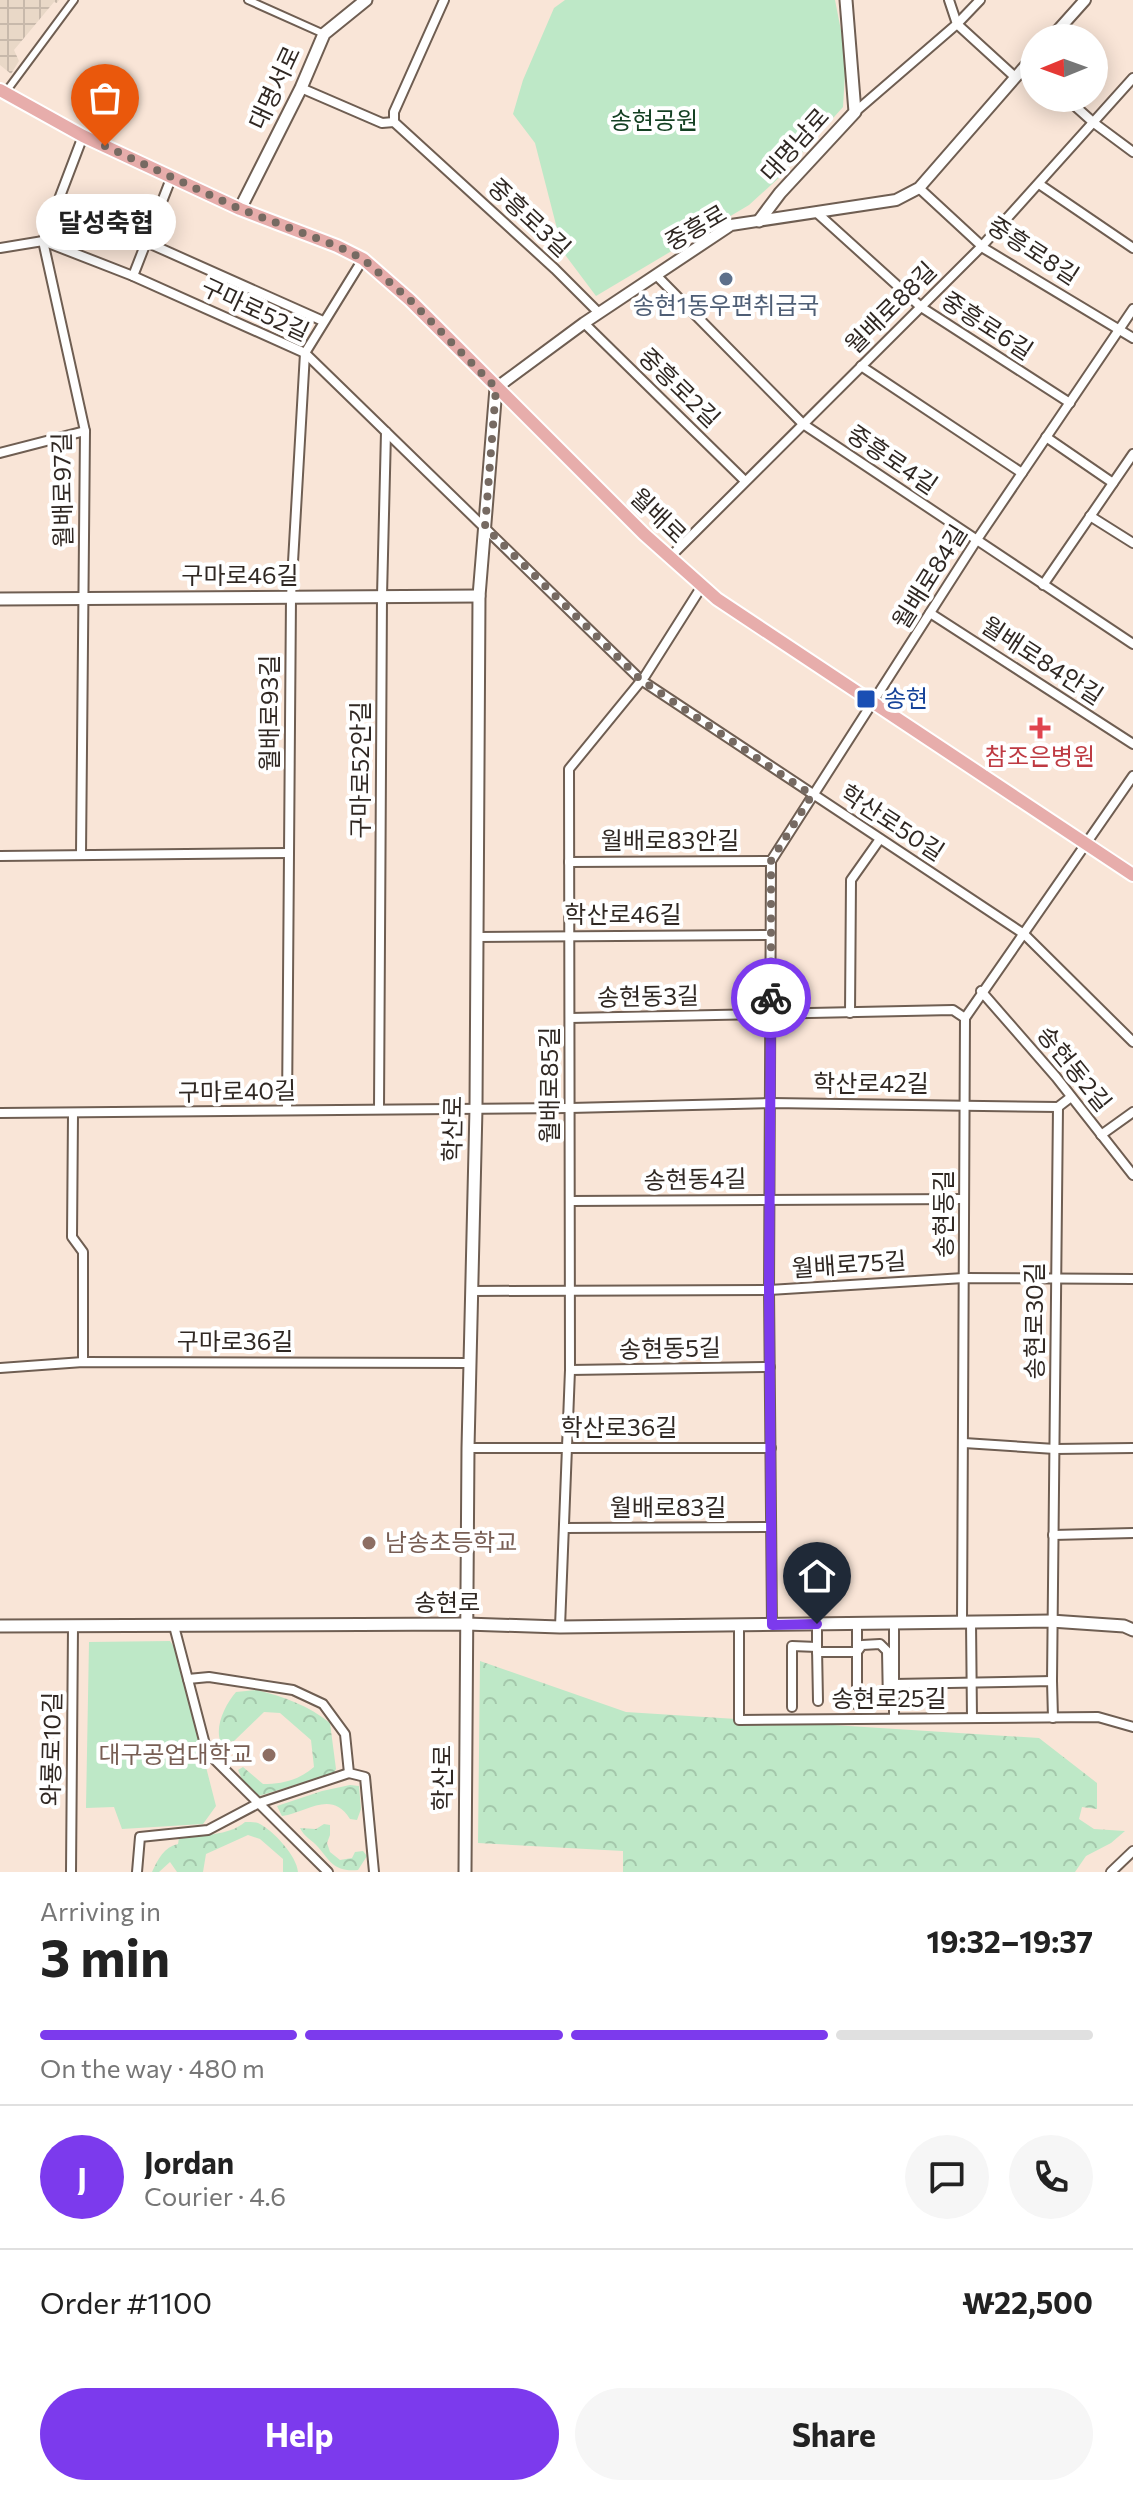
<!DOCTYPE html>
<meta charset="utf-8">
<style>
body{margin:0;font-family:Commissioner,"Noto Sans KR",sans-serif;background:#f6f6f6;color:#222;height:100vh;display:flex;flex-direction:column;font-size:30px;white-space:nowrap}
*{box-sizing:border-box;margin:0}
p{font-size:26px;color:#767676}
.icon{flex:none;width:44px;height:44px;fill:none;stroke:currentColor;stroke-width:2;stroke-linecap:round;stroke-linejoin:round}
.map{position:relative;height:1872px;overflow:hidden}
.sheet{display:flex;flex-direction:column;background:#fff;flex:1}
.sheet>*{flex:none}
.needle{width:52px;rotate:269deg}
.controls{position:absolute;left:1020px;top:24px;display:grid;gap:16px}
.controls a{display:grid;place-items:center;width:88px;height:88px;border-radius:50%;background:#fff;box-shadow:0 4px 20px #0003;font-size:40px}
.pin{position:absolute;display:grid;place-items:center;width:68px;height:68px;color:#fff;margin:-82px -34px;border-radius:50% 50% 50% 0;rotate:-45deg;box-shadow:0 0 8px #0007}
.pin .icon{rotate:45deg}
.courier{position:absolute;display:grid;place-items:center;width:80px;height:80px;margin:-40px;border:6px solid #7c3aed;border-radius:50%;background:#fff;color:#222;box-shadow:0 2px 10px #0007}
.bubble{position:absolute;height:56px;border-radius:28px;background:#fff;box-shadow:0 4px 20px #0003;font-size:26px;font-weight:700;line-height:56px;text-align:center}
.summary em{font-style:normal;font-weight:700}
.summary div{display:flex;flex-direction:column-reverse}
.summary{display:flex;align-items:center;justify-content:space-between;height:136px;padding:0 40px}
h1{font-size:52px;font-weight:700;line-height:60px}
.bar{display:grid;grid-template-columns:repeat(4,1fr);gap:12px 8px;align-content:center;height:96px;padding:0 40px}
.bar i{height:10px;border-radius:6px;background:#e0e0e0}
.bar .selected{background:#7c3aed}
.bar p{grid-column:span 4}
.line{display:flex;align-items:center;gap:20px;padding:0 40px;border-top:2px solid #e0e0e0}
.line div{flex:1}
.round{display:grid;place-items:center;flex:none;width:84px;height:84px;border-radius:42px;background:#f6f6f6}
.primary-button{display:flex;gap:16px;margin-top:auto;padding:16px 40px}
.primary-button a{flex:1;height:92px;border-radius:48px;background:#7c3aed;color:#fff;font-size:32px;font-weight:700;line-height:92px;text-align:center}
.primary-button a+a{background:#f6f6f6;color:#222}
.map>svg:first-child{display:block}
.industrial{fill:url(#industrial-grid)}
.forest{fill:url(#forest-crowns)}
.park{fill:#bee8c7}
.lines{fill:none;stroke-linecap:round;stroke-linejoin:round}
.pedestrian-casing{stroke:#6f5e52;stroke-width:10}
.minor-casing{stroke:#6f5e52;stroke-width:12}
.tertiary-casing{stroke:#6f5e52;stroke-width:14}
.secondary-casing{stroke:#6f5e52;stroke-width:15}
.primary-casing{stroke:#fff;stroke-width:16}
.pedestrian{stroke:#fff;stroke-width:6}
.minor{stroke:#fff;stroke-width:8}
.tertiary{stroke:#fff;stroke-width:10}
.secondary{stroke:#fff;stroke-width:11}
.primary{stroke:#e7adab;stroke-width:12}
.done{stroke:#766a62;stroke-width:8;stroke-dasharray:0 14.4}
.route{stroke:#7c3aed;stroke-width:10}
.service-dot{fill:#5c6f8a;stroke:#fff;stroke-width:3}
.transit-dot{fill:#1a4fb4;stroke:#fff;stroke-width:3}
.health-dot{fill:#e0444e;stroke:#fff;stroke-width:3}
.education-dot{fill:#8d6e63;stroke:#fff;stroke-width:3}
.labels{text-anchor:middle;stroke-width:8;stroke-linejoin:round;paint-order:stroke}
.street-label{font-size:24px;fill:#302823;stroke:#fff}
.park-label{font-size:24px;fill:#144123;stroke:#fff}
.service-label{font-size:24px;fill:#4e5e75;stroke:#fff}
.transit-label{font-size:24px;fill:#164399;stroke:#fff;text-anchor:start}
.health-label{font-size:24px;fill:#be3a42;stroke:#fff}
.education-label{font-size:24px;fill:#785e54;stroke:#fff;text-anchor:start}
</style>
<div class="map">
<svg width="1133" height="1872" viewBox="0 0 1133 1872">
<defs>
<pattern id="industrial-grid" width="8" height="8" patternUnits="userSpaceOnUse" patternTransform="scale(2)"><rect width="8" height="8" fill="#e9d8c7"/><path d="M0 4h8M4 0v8" fill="none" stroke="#c8b9ab"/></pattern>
<pattern id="forest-crowns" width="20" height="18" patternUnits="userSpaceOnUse" patternTransform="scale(2)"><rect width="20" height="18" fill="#bee8c7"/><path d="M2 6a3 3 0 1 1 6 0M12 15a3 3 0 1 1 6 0" fill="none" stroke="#a4c7ab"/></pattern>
</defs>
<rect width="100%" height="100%" fill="#f9e5d7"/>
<polygon class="industrial" points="0,0 59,0 57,3 54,2 14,50 19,61 11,74 0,65"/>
<g class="forest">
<polygon points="480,1661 626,1712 1039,1738 1097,1783 1097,1809 1082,1807 1079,1819 1094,1829 1125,1831 1111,1843 1086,1856 1075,1872 623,1872 623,1851 478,1843"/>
<path d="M257 1690C284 1697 308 1705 330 1723L336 1769 334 1773 259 1796 245 1786 238 1770 243 1767 263 1784C283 1784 299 1780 314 1767L311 1740 280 1713 264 1712 234 1741 221 1743C214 1727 225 1705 236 1692Z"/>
<path d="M350 1785 359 1786 361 1809 357 1820 350 1819C331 1789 307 1813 282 1816L277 1806 322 1791Z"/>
<path d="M245 1822C249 1822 254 1822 258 1823 273 1830 297 1856 298 1872H283V1859L260 1839 248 1835 206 1854 203 1872H177L170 1862 159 1872H152C158 1859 164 1847 178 1844L179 1838C200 1835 229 1836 245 1822Z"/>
<path d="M324 1824 330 1825V1835L327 1843 330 1852 340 1860 352 1858 355 1852 363 1851 367 1856 358 1870C334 1872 331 1862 318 1847 312 1840 304 1837 300 1828L316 1829Z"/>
</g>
<g class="park">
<polygon points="565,0 835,0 846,56 843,107 782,175 749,205 596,296 563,252 535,143 513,114 523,80 554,8"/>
<polygon points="170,1641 176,1650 216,1806 203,1824 122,1829 114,1807 86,1808 89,1642"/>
</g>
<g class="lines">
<defs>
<g id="pedestrian">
<polyline points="248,0 324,34"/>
<polyline points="5,93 74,0"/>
</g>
<g id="minor">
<polyline points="949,0 957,24 1015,77"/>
<polyline points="301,88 382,123 394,122"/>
<polyline points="1066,98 1094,123 1133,152"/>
<polyline points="855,112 957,24 980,0"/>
<polyline points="394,122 555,269 599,313"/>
<polyline points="394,122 394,112 444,0"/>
<polyline points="1039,184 1133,248"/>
<polyline points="919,188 985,249 1133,338"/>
<polyline points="816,212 921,307 1070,403"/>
<polyline points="146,242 323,321"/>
<polyline points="0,248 43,241 133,276 305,353 641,680 1024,934 1133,1042"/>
<polyline points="656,275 803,424 1133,644"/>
<polyline points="133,276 172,176"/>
<polyline points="584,323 745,481"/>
<polyline points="861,366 1022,473"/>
<polyline points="1046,437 1113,483"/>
<polyline points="0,453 85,431"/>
<polyline points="1090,516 1133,543"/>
<polyline points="669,558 982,246 1133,78"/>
<polyline points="1043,585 1133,454"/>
<polyline points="930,613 1133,744"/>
<polyline points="81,854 85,431 43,241 83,136"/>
<polyline points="0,856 289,853"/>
<polyline points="569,862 771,861"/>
<polyline points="477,937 769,935"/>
<polyline points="981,991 1056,1077 1133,1175"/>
<polyline points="850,1013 851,880 880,839"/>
<polyline points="570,1018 953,1010 965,1018"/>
<polyline points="379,1109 382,596 386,432"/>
<polyline points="287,1110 291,597 305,353 363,259"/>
<polyline points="0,1113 570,1108 771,1103 1058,1107 1071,1097"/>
<polyline points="73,1114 72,1237 83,1252 83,1362"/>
<polyline points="1101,1135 1133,1112"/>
<polyline points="570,1201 964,1199"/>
<polyline points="472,1291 769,1290 964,1278 1133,1279"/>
<polyline points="0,1368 83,1362 470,1363"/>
<polyline points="570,1370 770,1367"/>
<polyline points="964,1443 1055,1449 1133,1448"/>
<polyline points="468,1448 771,1448"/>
<polyline points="564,1528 771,1527"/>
<polyline points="1053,1535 1133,1533"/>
<polyline points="962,1622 965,1018 1133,776"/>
<polyline points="971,1622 972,1718"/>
<polyline points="739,1625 739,1720 1098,1717 1133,1727"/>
<polyline points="772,1625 769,1290 771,861 976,541 1133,309"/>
<polyline points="174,1626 207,1752 328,1872"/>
<polyline points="560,1627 570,1370 569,769 645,676 702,586"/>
<polyline points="817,1648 818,1701"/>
<polyline points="817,1652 857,1652 857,1623"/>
<polyline points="188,1679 209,1677 293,1690 323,1704 345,1734 349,1773 365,1777 374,1872"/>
<polyline points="1052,1681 1058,1107"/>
<polyline points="894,1684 1052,1681 1053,1718"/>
<polyline points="857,1705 857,1652 862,1645 880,1644 887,1651 888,1704"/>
<polyline points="792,1707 792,1646 817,1647 817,1624"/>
<polyline points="894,1718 894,1623"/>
<polyline points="71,1872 73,1627"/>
<polyline points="137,1872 140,1837 208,1830 259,1803 349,1773"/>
<polyline points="1111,1872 1133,1851"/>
</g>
<g id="tertiary">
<polyline points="1051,38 1085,0"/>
<polyline points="496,388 584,323 731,225 896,200 919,188 1034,56"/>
</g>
<g id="secondary">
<polyline points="240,209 301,88 324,34 366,0"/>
<polyline points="759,221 780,193 855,112 846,0"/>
<polyline points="0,599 479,596"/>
<polyline points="0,1626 466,1624 560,1627 1051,1621 1124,1626 1133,1630"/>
<polyline points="465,1872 468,1448 476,1108 479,596 496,388"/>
</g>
<polyline id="primary" points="0,90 83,136 240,209 337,246 363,259 410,300 644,534 717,599 1133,875"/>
</defs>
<use href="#pedestrian" class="pedestrian-casing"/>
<use href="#minor" class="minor-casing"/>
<use href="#tertiary" class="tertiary-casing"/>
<use href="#secondary" class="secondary-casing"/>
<use href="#primary" class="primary-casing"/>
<use href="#pedestrian" class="pedestrian"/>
<use href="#minor" class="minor"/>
<use href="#tertiary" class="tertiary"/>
<use href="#secondary" class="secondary"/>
<use href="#primary" class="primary"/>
</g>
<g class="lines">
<polyline class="done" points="105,146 240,209 337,246 363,259 410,300 496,388 485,527 641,680 812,795 771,861 771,998"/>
<polyline class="route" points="771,998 769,1290 772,1625 817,1624"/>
</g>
<circle class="service-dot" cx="726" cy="279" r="8"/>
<rect class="transit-dot" x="856" y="689" width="20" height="20" rx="4"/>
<path class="health-dot" d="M1036 716h8v8h8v8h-8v8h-8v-8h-8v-8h8z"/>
<g class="education-dot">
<circle cx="369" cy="1543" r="8"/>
<circle cx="269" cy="1755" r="8"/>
</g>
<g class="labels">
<g class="street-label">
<text transform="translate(275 88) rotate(-65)" y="8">대명서로</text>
<text transform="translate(795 145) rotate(-48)" y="8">대명남로</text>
<text transform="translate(529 218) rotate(43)" y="8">중흥로3길</text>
<text transform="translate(696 228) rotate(-30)" y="8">중흥로</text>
<text transform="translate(1033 251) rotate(33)" y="8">중흥로8길</text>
<text transform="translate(891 308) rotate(-45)" y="8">월배로88길</text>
<text transform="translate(255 310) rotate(25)" y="8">구마로52길</text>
<text transform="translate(987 326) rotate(33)" y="8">중흥로6길</text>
<text transform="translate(679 388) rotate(44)" y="8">중흥로2길</text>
<text transform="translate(892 460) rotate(34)" y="8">중흥로4길</text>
<text transform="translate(63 490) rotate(-91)" y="8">월배로97길</text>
<text transform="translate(658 516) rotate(44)" y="8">월배로</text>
<text x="240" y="584">구마로46길</text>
<text transform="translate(930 577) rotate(-58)" y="8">월배로84길</text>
<text transform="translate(1042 661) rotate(33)" y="8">월배로84안길</text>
<text transform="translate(270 713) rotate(-90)" y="8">월배로93길</text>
<text transform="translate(361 770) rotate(-90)" y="8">구마로52안길</text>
<text transform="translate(892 823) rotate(33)" y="8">학산로50길</text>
<text x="670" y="849">월배로83안길</text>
<text x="623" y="923">학산로46길</text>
<text transform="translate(648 997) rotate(-1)" y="8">송현동3길</text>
<text transform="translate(1074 1069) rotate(51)" y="8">송현동2길</text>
<text x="871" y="1092">학산로42길</text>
<text transform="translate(550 1085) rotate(-90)" y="8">월배로85길</text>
<text transform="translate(237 1092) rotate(-1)" y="8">구마로40길</text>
<text transform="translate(453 1129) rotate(-89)" y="8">학산로</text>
<text transform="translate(695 1180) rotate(-1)" y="8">송현동4길</text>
<text transform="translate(944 1214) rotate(-90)" y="8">송현동길</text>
<text transform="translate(849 1265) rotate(-4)" y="8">월배로75길</text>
<text transform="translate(1035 1321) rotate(-90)" y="8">송현로30길</text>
<text x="235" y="1350">구마로36길</text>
<text transform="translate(670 1349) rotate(-1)" y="8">송현동5길</text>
<text x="619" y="1436">학산로36길</text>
<text x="668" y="1516">월배로83길</text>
<text x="447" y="1611">송현로</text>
<text x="889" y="1707">송현로25길</text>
<text transform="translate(52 1749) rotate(-89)" y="8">와룡로10길</text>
<text transform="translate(443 1778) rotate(-90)" y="8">학산로</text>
</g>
<g class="park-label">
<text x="654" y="129">송현공원</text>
</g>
<g class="service-label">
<text x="726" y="314">송현1동우편취급국</text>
</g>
<g class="transit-label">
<text x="884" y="707">송현</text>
</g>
<g class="health-label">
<text x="1040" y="765">참조은병원</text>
</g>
<g class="education-label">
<text x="385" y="1551">남송초등학교</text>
<text x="253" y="1763" text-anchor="end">대구공업대학교</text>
</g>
</g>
</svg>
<div class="controls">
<a><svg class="needle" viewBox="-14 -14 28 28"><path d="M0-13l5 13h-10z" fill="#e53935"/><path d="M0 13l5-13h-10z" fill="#767676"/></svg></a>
</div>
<div class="pin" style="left:105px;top:146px;background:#ea580c"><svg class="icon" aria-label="bag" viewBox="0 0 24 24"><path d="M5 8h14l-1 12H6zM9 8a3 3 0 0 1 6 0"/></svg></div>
<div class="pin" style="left:817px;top:1624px;background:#1f2937"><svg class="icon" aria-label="home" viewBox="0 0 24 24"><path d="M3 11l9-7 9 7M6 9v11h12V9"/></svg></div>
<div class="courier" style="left:771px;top:998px"><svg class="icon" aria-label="bike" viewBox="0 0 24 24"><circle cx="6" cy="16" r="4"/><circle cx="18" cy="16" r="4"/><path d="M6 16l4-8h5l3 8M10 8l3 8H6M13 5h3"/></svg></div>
<div class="bubble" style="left:36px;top:194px;width:140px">달성축협</div>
</div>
<section class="sheet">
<div class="summary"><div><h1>3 min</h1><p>Arriving in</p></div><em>19:32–19:37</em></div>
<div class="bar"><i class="selected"></i><i class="selected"></i><i class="selected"></i><i></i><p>On the way · 480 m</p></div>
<div class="line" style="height:144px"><b class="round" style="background:#7c3aed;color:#fff">J</b><div><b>Jordan</b><p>Courier · 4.6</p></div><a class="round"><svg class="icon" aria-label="chat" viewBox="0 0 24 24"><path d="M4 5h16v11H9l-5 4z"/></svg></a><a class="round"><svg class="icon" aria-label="phone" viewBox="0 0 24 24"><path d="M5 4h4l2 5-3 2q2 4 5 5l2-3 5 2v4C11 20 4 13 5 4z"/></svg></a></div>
<div class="line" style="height:104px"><div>Order #1100</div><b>₩22,500</b></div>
<div class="primary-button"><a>Help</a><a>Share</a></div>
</section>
